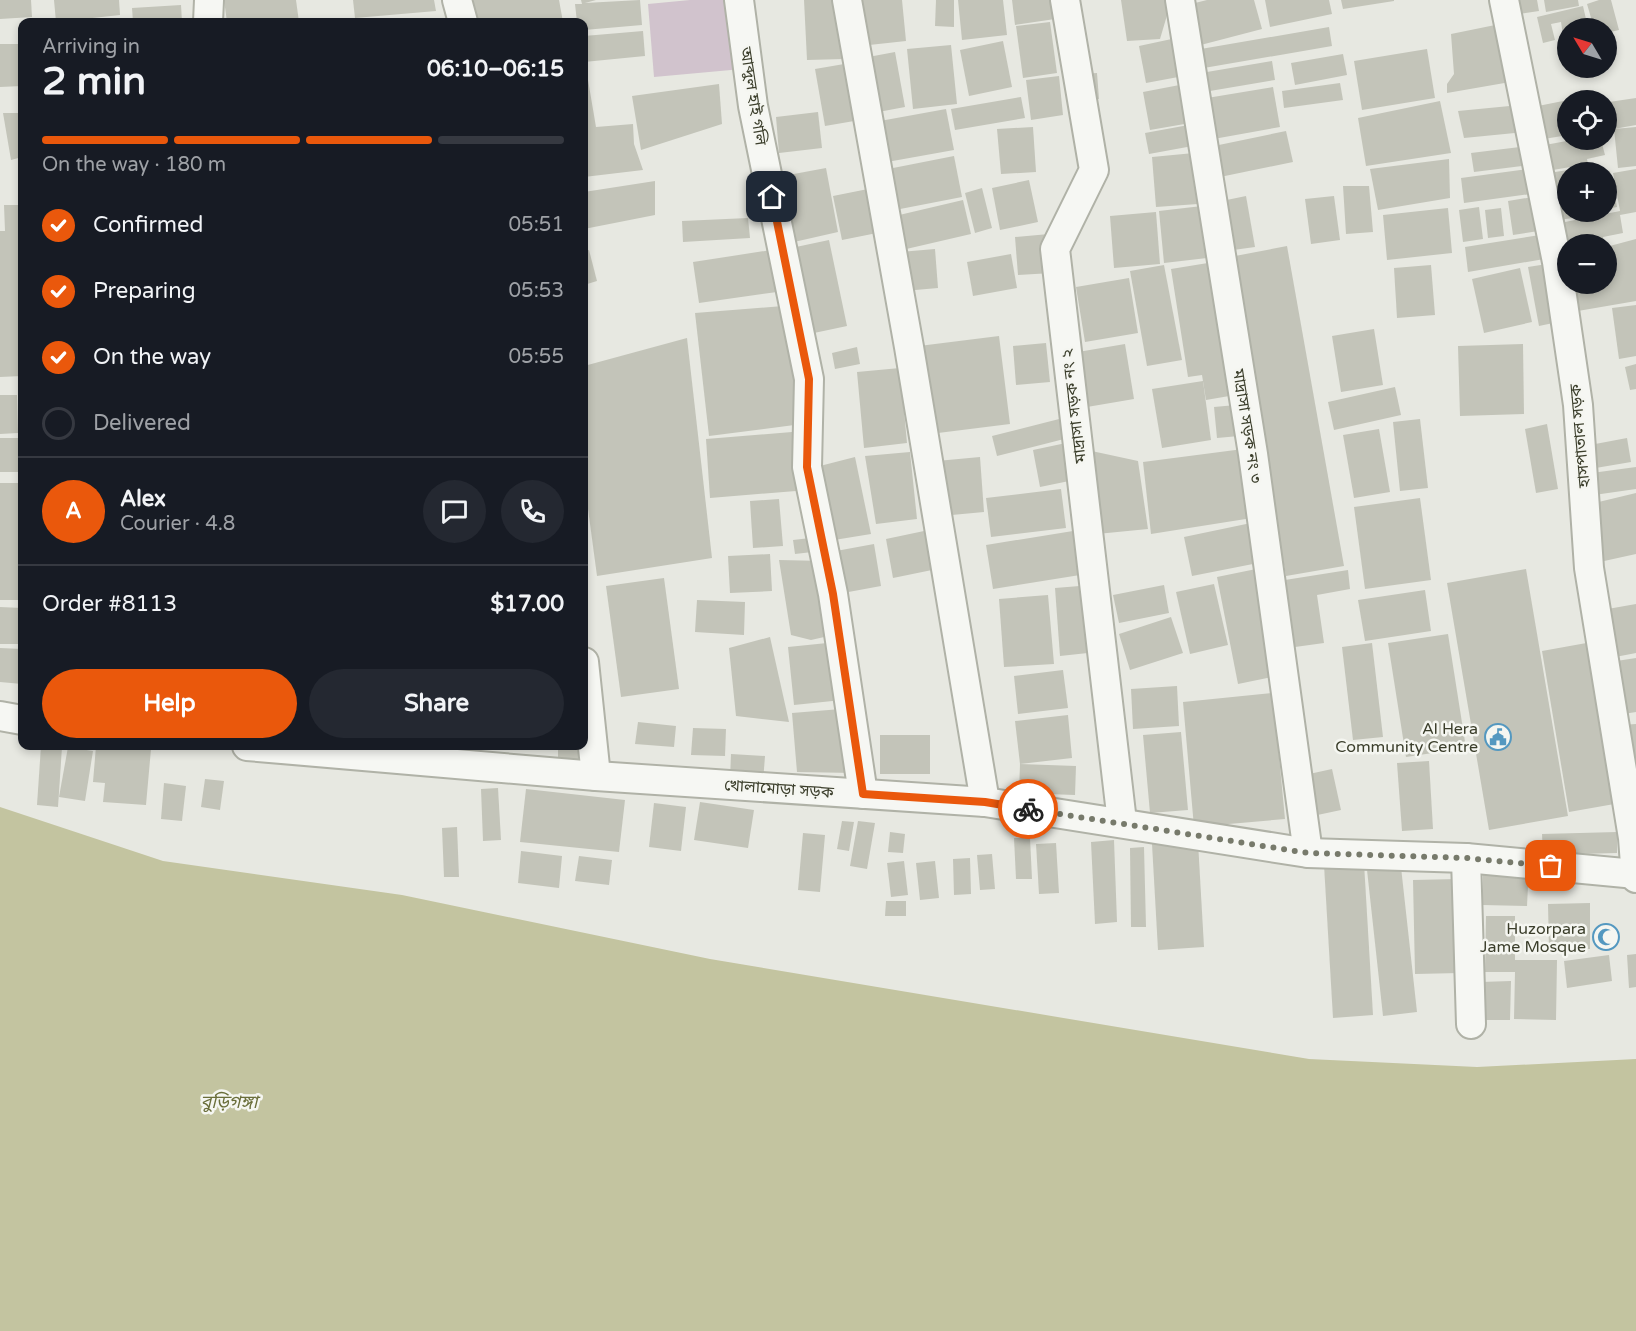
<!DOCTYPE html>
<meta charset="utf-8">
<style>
body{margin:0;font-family:"Varela Round","Noto Sans Bengali",sans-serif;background:#242831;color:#f1f3f6;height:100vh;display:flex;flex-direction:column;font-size:22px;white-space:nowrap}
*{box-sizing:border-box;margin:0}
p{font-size:20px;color:#9ea1a6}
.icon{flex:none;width:33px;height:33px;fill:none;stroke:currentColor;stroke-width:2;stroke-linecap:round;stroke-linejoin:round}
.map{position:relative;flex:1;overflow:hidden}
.panel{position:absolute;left:18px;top:18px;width:570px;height:732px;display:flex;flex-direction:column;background:#171b24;border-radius:12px;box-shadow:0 3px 9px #0003}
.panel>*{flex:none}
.needle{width:39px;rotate:308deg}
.tools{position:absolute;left:1557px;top:18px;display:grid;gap:12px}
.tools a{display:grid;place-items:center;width:60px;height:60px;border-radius:50%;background:#171b24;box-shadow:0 3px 9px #0003;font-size:30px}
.pin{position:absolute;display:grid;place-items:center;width:51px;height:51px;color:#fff;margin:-26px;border-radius:12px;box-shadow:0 3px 9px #0006}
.courier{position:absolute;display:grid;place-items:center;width:60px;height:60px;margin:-30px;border:4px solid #ea580c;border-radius:50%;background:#fff;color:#222;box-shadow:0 2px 8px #0007}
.headline em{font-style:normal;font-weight:700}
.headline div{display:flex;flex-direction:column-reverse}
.headline{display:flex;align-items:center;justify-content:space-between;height:102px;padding:0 24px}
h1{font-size:39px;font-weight:700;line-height:45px}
.bar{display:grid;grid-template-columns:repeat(4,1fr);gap:9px 6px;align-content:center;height:72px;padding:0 24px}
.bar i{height:8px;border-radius:4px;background:#363941}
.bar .active{background:#ea580c}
.bar p{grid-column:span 4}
.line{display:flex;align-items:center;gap:15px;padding:0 24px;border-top:2px solid #363941}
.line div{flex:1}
.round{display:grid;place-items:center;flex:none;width:63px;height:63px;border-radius:32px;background:#242831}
ol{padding:0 24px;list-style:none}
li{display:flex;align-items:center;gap:18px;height:66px}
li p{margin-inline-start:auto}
li .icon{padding:6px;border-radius:50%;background:#ea580c;color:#fff;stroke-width:4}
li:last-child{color:#9ea1a6}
li i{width:33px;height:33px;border:3px solid #363941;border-radius:50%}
.action{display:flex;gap:12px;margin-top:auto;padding:12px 24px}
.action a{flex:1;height:69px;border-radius:36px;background:#ea580c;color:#fff;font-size:24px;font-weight:700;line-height:69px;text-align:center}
.action a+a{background:#242831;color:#f1f3f6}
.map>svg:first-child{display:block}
.green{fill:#d1c3cd}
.water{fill:#c3c4a0}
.building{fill:#c3c4b9}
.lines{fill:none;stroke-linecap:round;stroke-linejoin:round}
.minor-casing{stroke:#b0b2a7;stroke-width:32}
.minor{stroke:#f6f7f3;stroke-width:28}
.done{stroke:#777a6b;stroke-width:6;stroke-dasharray:0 10.8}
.route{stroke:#ea580c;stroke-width:8}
.labels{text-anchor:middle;stroke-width:5;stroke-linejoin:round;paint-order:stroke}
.street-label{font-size:16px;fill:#3b3e2b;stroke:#f5f6f1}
.poi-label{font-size:16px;fill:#3b3e2b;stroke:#f5f6f1;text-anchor:end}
.water-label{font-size:18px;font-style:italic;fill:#6a6e3a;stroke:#f5f6f1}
</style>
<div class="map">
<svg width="1636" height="1331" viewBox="0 0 1636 1331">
<rect width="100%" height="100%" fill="#e7e8e1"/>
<polygon class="green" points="690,0 735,0 742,69 654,77 648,4"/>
<polygon class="water" points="0,807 163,861 402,895 710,959 1309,1059 1477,1067 1636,1059 1636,1331 0,1331"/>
<g class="building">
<polygon points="0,0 31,0 32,17 0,19"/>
<polygon points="54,0 119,0 120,15 56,22"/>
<polygon points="224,0 296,0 299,22 227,22"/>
<polygon points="353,0 434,0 436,11 355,18"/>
<polygon points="473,0 559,0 563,22 477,22"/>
<polygon points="581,0 596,0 585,3 640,0 642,25 584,30 584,22 577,22 575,4 582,4"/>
<polygon points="804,0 842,0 844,59 807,60"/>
<polygon points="854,0 902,0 906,41 860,46"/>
<polygon points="936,0 954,0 954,27 935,26"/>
<polygon points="958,0 1003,0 1007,35 962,40"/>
<polygon points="1012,0 1052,0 1055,19 1015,25"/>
<polygon points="1121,0 1168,0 1168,12 1160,39 1127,41"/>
<polygon points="1207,0 1254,0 1262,29 1193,47 1183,6"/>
<polygon points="1265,0 1329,0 1332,14 1270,27"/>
<polygon points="1341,0 1394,0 1394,1 1343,9"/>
<polygon points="1509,0 1537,0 1539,11 1512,15"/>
<polygon points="1544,0 1578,0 1579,6 1546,12"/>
<polygon points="1599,0 1611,0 1619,30 1606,33 1606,28 1594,28 1587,4"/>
<polygon points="181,5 182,22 133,22 132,8"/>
<polygon points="1583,6 1588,28 1568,28 1568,48 1565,48 1561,22 1551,24 1555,40 1543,43 1537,17"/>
<polygon points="1050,22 1057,73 1023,78 1016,26"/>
<polygon points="1505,23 1516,81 1447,93 1447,84 1454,74 1451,34"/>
<polygon points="1329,27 1332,46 1198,69 1195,50"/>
<polygon points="643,31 645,56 584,62 584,36"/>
<polygon points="1181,37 1189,75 1146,83 1139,46"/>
<polygon points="1003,41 1012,87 969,96 960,50"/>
<polygon points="0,44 22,44 22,86 0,87"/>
<polygon points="951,45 957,104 913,109 907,49"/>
<polygon points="1427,49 1435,98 1362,110 1354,61"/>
<polygon points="895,52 905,107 873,113 863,58"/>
<polygon points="1343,54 1347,75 1295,85 1291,63"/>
<polygon points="1272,61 1275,80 1204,92 1201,73"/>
<polygon points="850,63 860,120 825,126 815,69"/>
<polygon points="1097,73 1099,99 1082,100 1080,74"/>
<polygon points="587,74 596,127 633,124 634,144 643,170 584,177 584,75"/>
<polygon points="1059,76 1063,115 1031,120 1026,80"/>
<polygon points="1190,83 1196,122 1150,130 1143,92"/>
<polygon points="1340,83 1343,100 1284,108 1282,91"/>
<polygon points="719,84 722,124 641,150 632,96"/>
<polygon points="1273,87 1280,127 1208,140 1201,99"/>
<polygon points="1021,97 1025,118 955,130 951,109"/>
<polygon points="1636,98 1636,125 1614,129 1609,102"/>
<polygon points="1568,100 1568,135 1544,139 1538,106"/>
<polygon points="1440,101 1451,153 1366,166 1358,118"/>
<polygon points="1520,105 1525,132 1464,138 1458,111"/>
<polygon points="946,109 954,150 887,162 880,121"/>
<polygon points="818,112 822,148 779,153 776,117"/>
<polygon points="3,113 22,113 22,157 11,160"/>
<polygon points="1194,124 1198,145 1149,154 1145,133"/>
<polygon points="1033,127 1036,172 1001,174 997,129"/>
<polygon points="1636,127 1636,166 1618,168 1614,129"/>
<polygon points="1286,131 1293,162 1220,177 1214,146"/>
<polygon points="1572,140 1601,140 1605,155 1587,159 1588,164 1547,171 1545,145"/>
<polygon points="1528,146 1530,165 1474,172 1471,153"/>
<polygon points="1194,153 1198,204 1156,207 1152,157"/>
<polygon points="954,156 962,197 895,210 888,169"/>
<polygon points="1449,159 1450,198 1378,210 1370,169"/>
<polygon points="826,168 838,232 794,242 783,176"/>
<polygon points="1535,168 1538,193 1464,203 1461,178"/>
<polygon points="1582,168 1583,172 1568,172 1568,197 1553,199 1548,173"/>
<polygon points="1636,169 1636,212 1620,215 1623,233 1603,237 1604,244 1568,244 1555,224 1620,211 1613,173"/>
<polygon points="1610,171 1617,207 1606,209 1606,172"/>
<polygon points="1029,180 1038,222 1000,230 992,188"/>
<polygon points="655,181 655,215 584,229 584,192"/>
<polygon points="1343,186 1369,186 1373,232 1346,234"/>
<polygon points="873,188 882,232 842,240 833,196"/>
<polygon points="982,188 992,228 975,233 965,193"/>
<polygon points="1246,196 1255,247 1226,251 1217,202"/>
<polygon points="1334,196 1340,240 1311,244 1305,199"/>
<polygon points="1539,196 1545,230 1513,235 1508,201"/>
<polygon points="1568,199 1568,212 1572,212 1573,218 1551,221 1548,203"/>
<polygon points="963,200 971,234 902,250 895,216"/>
<polygon points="4,205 20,205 20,230 22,230 22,376 0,377 0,231 5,231"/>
<polygon points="1202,206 1207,258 1164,263 1159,211"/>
<polygon points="1479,207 1483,239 1463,242 1459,210"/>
<polygon points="1448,208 1452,253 1387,260 1383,215"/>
<polygon points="1501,208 1504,236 1488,238 1485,210"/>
<polygon points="1156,212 1160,264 1114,268 1110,216"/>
<polygon points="748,218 750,238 683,242 682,221"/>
<polygon points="1049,234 1052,273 1018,275 1015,237"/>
<polygon points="1546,234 1550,258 1468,272 1465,247"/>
<polygon points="1636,239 1636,301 1572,312 1568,284 1606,284 1606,247"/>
<polygon points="829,240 847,326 814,333 796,247"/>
<polygon points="1287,246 1344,566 1286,576 1230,257"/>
<polygon points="935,249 938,288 904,291 900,252"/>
<polygon points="589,250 597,281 584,285 584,251"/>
<polygon points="771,250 777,292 699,303 693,262"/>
<polygon points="1011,254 1017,288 973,296 967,262"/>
<polygon points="1214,262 1235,395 1206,400 1202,375 1188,377 1171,269"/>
<polygon points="1547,264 1558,322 1539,326 1528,267"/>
<polygon points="1164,265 1182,360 1147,366 1130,271"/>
<polygon points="1431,265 1435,315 1397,318 1394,268"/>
<polygon points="1520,268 1532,322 1484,333 1472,279"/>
<polygon points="1129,278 1138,333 1085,342 1076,287"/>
<polygon points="1636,305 1636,356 1619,359 1612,308"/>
<polygon points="783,306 802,424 709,436 695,313"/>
<polygon points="1374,329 1383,385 1341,392 1332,336"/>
<polygon points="999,336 1010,424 930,434 919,346"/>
<polygon points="687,338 712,558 597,576 584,479 584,366"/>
<polygon points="1046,343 1050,382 1016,385 1013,346"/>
<polygon points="1125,344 1134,399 1087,407 1078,352"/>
<polygon points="1523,344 1524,414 1460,416 1458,346"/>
<polygon points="857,347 860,364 835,369 832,353"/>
<polygon points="1636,364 1636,389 1630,390 1625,367"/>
<polygon points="900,368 907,443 864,448 857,372"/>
<polygon points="1203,381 1211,440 1162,448 1152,389"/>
<polygon points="1395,387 1401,415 1334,430 1328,402"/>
<polygon points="0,395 17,395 18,433 0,434"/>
<polygon points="1236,405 1239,436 1217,438 1214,407"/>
<polygon points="1067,417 1072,437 997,456 992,436"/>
<polygon points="1420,419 1428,488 1400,491 1393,422"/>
<polygon points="1547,424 1558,489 1536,493 1525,429"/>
<polygon points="1379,429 1390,492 1354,498 1343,435"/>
<polygon points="792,432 796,491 710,498 706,439"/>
<rect x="0" y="438" width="19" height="34"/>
<polygon points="1627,438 1631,462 1578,471 1574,448"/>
<polygon points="1066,443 1074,480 1040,487 1033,450"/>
<polygon points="1243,449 1252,518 1151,534 1143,462"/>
<polygon points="1087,450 1138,461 1148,529 1097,534"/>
<polygon points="910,452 917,519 876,524 865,456"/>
<polygon points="855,457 871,534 828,541 816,467"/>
<polygon points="980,457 984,512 941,516 937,461"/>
<polygon points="1636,467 1636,489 1580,497 1577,475"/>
<rect x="0" y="483" width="22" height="117"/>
<polygon points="1061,489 1066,528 991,537 986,498"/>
<polygon points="1636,493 1636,554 1595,563 1582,506"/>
<polygon points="1420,498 1431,580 1365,589 1354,507"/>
<polygon points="779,499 783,546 753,548 750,501"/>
<polygon points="1251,523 1258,563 1192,576 1184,537"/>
<polygon points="924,531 932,570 893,578 886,539"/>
<polygon points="1073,531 1080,575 993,589 986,545"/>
<polygon points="819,537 821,551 795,554 793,540"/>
<polygon points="874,544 881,586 843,593 836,551"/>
<polygon points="770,554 772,591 730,593 728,556"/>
<polygon points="779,560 824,561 833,635 811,640 791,635"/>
<polygon points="1261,568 1282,675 1238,684 1217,577"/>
<polygon points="1526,569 1568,816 1489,830 1447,583"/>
<polygon points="1348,570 1350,589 1317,595 1324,643 1295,647 1285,580"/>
<polygon points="664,578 679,689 621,697 606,586"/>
<polygon points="1214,584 1228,645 1190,654 1176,592"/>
<polygon points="1092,585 1097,652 1060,656 1055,588"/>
<polygon points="1164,585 1169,613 1119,623 1113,595"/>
<polygon points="1425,590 1431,631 1365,641 1358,600"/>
<polygon points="1048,595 1054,664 1004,667 999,599"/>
<polygon points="697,600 745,602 744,635 695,632"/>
<polygon points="1636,604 1636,653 1610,658 1602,610"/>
<polygon points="0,607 22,608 22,644 0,644"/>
<polygon points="1171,617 1183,653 1130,670 1119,634"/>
<polygon points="1448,634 1466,748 1406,757 1388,643"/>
<polygon points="770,637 789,722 736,716 729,648"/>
<polygon points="837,642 842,700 794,705 788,647"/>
<polygon points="1592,642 1620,803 1569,812 1542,651"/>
<polygon points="1372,643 1383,737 1353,740 1342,647"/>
<polygon points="0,648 22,649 22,684 0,682"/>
<polygon points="1636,658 1636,712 1617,715 1610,662"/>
<polygon points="1063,670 1068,708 1018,714 1014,676"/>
<polygon points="1177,686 1179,726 1133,729 1131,689"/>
<polygon points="1273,693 1285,819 1194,827 1183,702"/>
<polygon points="841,709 855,773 797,772 792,713"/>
<polygon points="1068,715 1072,758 1020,764 1015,721"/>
<polygon points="638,722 676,726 674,747 635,744"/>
<polygon points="1636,724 1636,777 1621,725"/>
<polygon points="693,728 726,729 725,756 691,755"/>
<polygon points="1181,732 1188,810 1150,813 1143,735"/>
<rect x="880" y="735" width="50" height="39"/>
<polygon points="41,746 62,747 58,807 37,805"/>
<polygon points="96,746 151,749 146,805 103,802 105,783 93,782"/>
<polygon points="558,746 581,746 582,760 558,762"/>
<polygon points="68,747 93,751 85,801 59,797"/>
<polygon points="731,754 765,756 763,782 730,779"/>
<polygon points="1429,761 1433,829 1402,831 1397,763"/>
<polygon points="1020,764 1076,766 1075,795 1019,793"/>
<polygon points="1332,769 1341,810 1308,817 1300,776"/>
<polygon points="205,779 224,781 220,810 201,807"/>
<polygon points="164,783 186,786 182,821 161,819"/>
<polygon points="498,788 501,840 483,841 481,789"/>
<polygon points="526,789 625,800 619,852 520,842"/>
<polygon points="700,802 754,810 748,848 694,840"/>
<polygon points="654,803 686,807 681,851 649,847"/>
<polygon points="842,821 854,822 849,851 837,849"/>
<polygon points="858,821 875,823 867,869 850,866"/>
<polygon points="457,827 459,877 444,877 442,828"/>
<polygon points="890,832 905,834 903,853 888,852"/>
<polygon points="1617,832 1617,853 1543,855 1542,834"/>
<polygon points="803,833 825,835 820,892 798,890"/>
<polygon points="1014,838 1030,838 1032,879 1016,879"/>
<polygon points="1114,840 1117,922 1095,924 1091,842"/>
<polygon points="1198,842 1204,947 1158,950 1152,844"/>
<polygon points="1056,843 1059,893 1039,894 1036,844"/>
<polygon points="1144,847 1146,927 1131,927 1130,848"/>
<polygon points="521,851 562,856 559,888 518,883"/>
<polygon points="992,854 995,889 980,890 977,855"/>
<polygon points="579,856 612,860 609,885 575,881"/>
<polygon points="970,858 971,894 954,895 953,859"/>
<polygon points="904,861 908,895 891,897 887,863"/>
<polygon points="935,861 939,898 920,900 916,863"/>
<polygon points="1364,863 1373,1015 1333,1018 1324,865"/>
<polygon points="1483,865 1529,866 1527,906 1483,905"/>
<polygon points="1401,867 1417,1012 1383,1016 1367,870"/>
<polygon points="1458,879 1460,973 1415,974 1413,880"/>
<polygon points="886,901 906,901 906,916 885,916"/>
<polygon points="1590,903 1590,949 1549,950 1548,904"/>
<polygon points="1486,916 1515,916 1515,960 1557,960 1556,1020 1514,1019 1515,972 1485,972"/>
<polygon points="1636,954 1636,987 1629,988 1627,955"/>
<polygon points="1609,955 1612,981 1567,988 1564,961"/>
<polygon points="1511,981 1510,1020 1481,1020 1481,982"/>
</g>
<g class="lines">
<defs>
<g id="minor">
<polyline points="457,0 463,22"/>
<polyline points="739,0 753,106 809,379 807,467 833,594 863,794"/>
<polyline points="847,0 909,347 985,802"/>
<polyline points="1065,0 1094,170 1055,249 1122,822"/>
<polyline points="1180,0 1253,454 1308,853"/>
<polyline points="1504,0 1557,262 1578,405 1589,568 1633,838 1636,878"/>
<polyline points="208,22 209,0"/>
<polyline points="584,662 596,776"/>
<polyline points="0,716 22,720"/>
<polyline points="247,746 596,776 985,802 1308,853 1466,858 1636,874"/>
<polyline points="1466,858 1471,1024"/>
</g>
</defs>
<use href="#minor" class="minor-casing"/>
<use href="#minor" class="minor"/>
</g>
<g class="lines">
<polyline class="done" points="1028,809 1308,853 1466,858 1551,866"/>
<polyline class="route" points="772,197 809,379 807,467 833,594 863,794 985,802 1028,809"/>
</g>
<defs>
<symbol id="civic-ring" viewBox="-11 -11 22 22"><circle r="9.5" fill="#f5f6f1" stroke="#5498c0" stroke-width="1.5"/><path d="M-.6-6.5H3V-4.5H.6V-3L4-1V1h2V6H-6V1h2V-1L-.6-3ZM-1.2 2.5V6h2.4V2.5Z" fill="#5498c0"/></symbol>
<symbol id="mosque-ring" viewBox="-11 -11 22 22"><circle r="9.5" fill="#f5f6f1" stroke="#5498c0" stroke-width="1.5"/><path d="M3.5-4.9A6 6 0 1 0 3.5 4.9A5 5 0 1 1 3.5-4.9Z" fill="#5498c0"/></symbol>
</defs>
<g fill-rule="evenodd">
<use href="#civic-ring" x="1483" y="722" width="30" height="30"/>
<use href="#mosque-ring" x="1591" y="922" width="30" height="30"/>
</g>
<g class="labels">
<g class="street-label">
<text transform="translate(754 96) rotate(81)" y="6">আব্দুল হাই গলি</text>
<text transform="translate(1073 406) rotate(-97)" y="6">মাদ্রাসা সড়ক নং ২</text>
<text transform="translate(1248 426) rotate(81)" y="6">মাদ্রাসা সড়ক নং ৩</text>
<text transform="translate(1579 436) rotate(-95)" y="6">হাসপাতাল সড়ক</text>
<text transform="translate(779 788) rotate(4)" y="6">খোলামোড়া সড়ক</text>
</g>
<g class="poi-label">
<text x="1478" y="734">Al Hera<tspan x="1478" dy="18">Community Centre</tspan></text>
<text x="1586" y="934">Huzorpara<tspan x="1586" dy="18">Jame Mosque</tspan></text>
</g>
<g class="water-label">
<text x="229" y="1108">বুড়িগঙ্গা</text>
</g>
</g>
</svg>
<div class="tools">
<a><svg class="needle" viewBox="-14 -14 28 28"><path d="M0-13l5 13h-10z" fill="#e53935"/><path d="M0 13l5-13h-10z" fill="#9ea1a6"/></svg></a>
<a><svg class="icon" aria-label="locate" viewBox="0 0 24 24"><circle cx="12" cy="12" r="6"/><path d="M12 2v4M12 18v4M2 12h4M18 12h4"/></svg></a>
<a>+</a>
<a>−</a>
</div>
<div class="pin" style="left:1551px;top:866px;background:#ea580c"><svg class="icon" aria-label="bag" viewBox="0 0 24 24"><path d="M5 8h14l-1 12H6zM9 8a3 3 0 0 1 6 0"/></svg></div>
<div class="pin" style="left:772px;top:197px;background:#1f2937"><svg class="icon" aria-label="home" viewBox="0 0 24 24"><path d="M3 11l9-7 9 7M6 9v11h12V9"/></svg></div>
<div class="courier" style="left:1028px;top:809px"><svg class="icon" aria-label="bike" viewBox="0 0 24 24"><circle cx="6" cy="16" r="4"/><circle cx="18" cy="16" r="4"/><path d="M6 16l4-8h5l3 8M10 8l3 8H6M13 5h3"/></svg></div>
<section class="panel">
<div class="headline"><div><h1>2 min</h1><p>Arriving in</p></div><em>06:10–06:15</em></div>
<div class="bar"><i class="active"></i><i class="active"></i><i class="active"></i><i></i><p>On the way · 180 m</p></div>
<ol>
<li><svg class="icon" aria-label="check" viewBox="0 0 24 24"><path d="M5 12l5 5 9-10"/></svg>Confirmed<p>05:51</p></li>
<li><svg class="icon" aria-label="check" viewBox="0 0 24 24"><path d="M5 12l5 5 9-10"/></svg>Preparing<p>05:53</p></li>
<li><svg class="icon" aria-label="check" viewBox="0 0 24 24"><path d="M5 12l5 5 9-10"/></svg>On the way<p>05:55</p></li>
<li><i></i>Delivered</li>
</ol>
<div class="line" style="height:108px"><b class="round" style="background:#ea580c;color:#fff">A</b><div><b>Alex</b><p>Courier · 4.8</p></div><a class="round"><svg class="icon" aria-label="chat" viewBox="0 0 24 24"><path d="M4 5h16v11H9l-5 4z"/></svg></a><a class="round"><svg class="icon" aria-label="phone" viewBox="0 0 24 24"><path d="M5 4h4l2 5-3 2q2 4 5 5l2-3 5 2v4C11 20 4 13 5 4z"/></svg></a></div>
<div class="line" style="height:78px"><div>Order #8113</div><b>$17.00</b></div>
<div class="action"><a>Help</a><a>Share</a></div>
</section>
</div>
